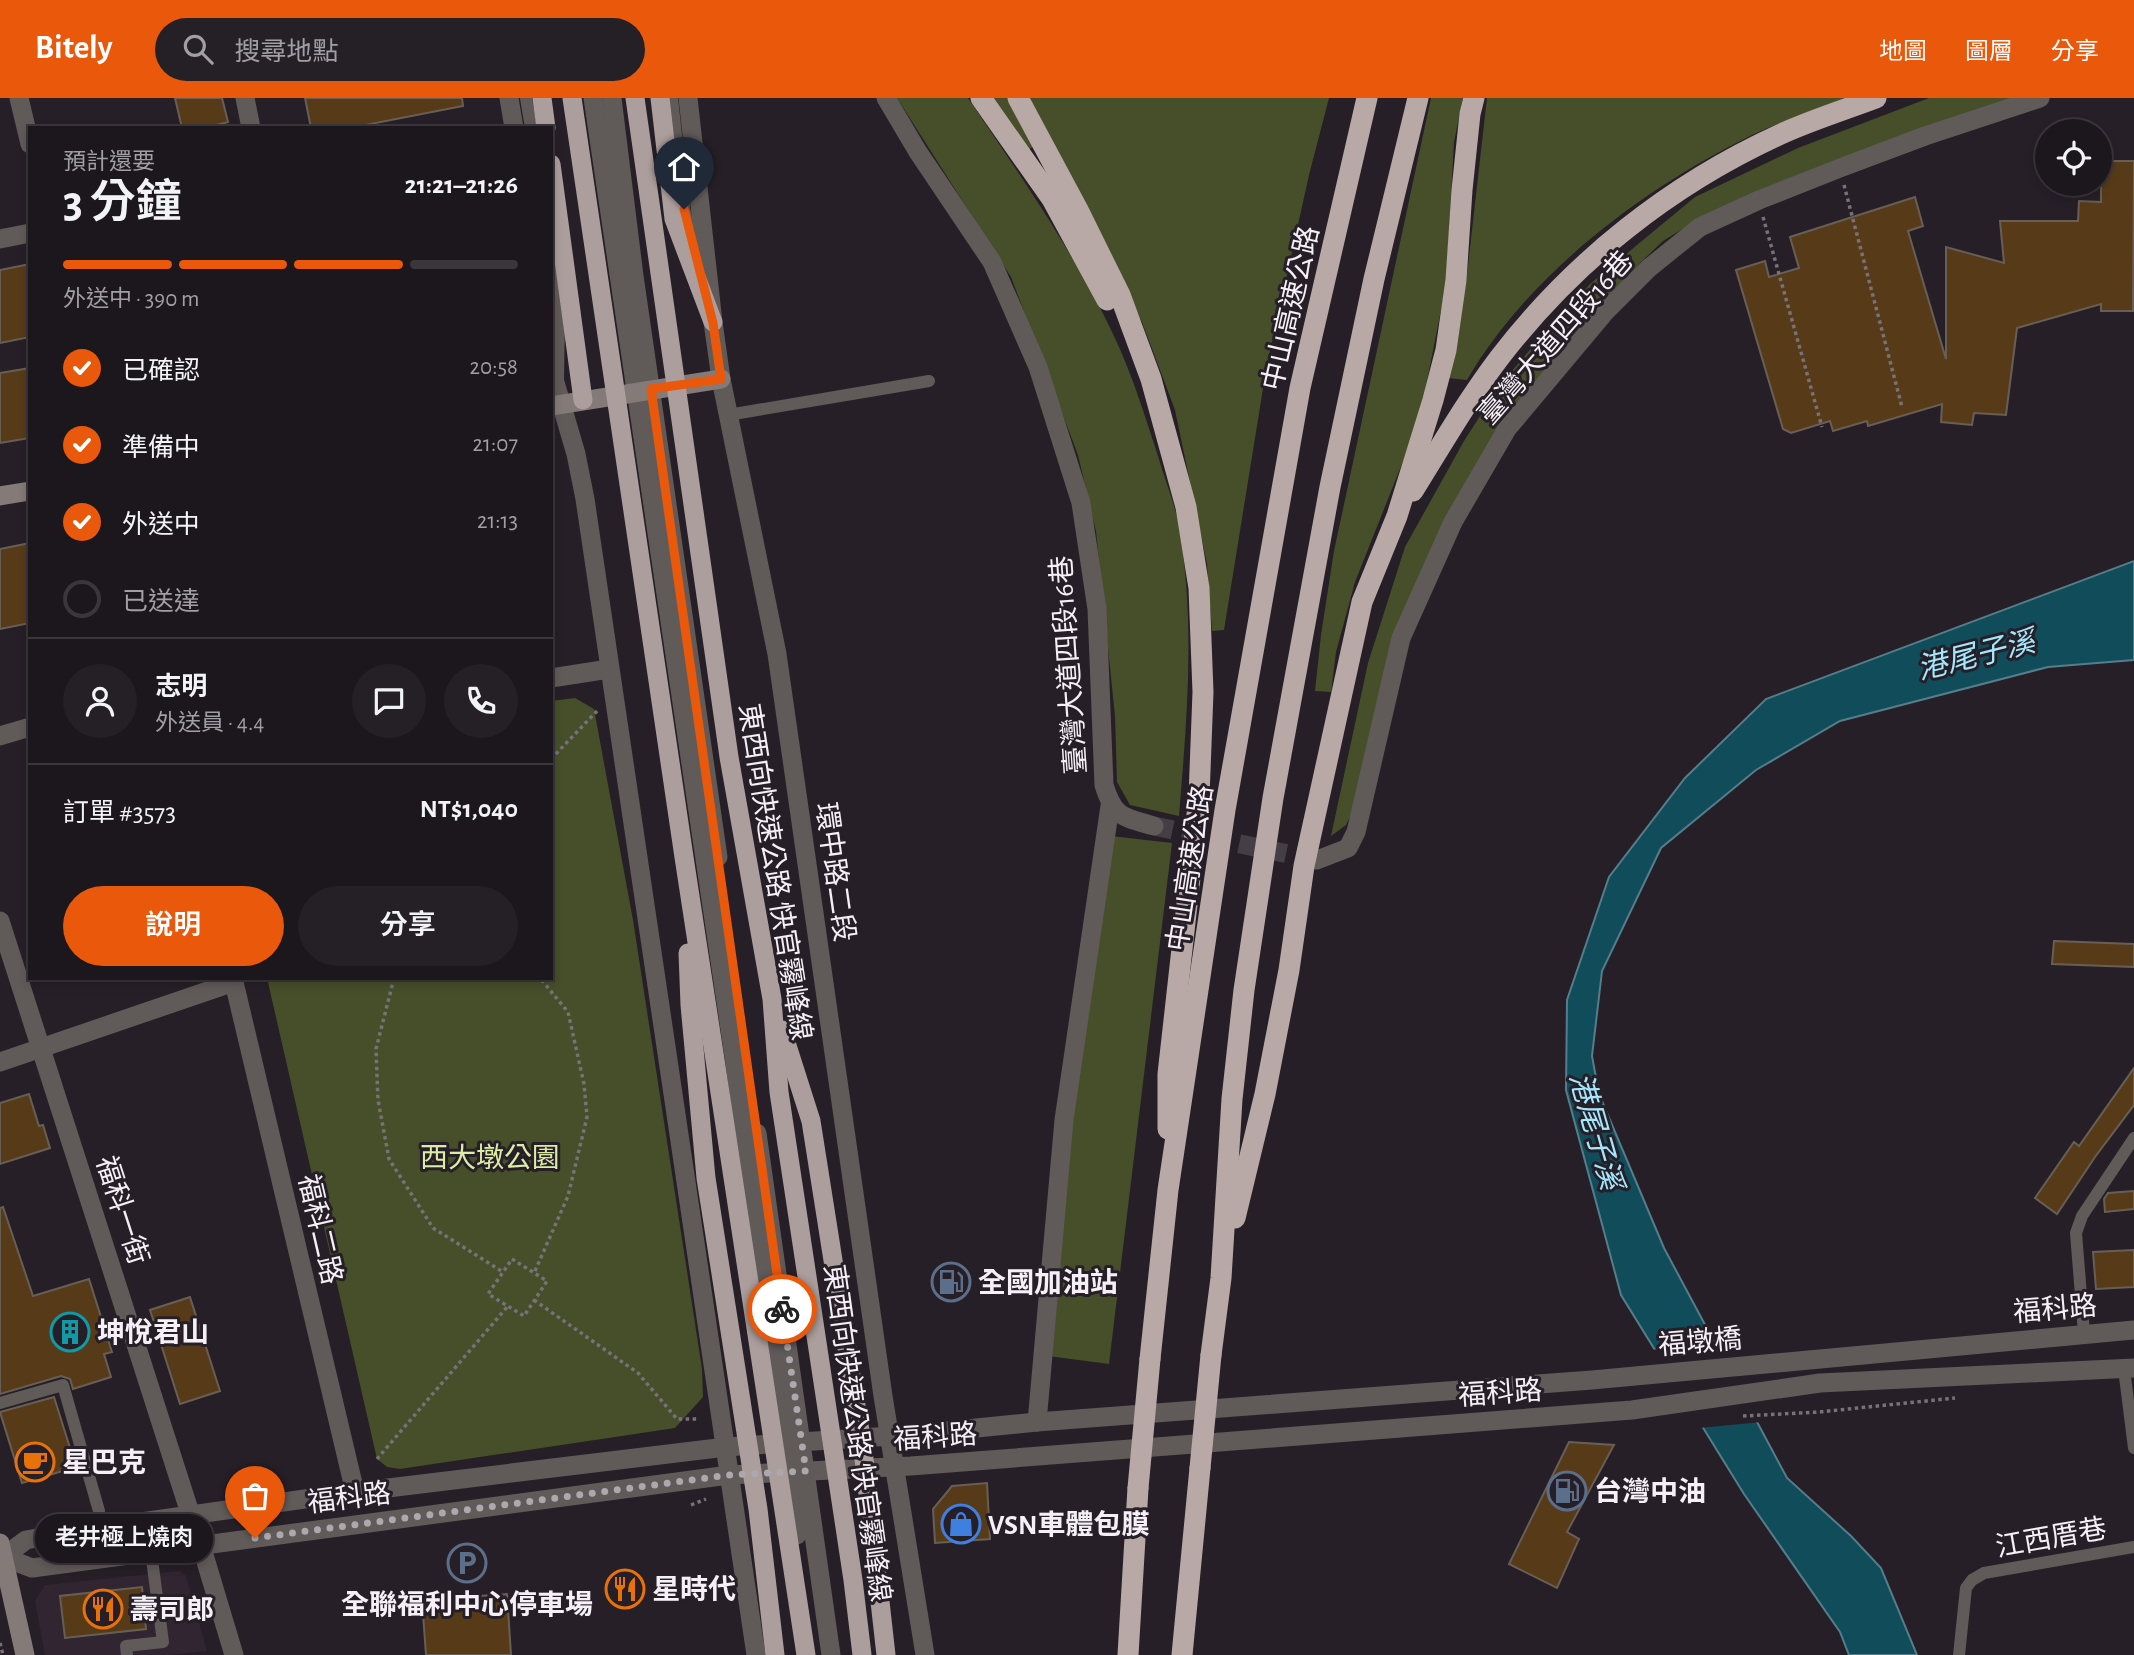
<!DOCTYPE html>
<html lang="zh-TW">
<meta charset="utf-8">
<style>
body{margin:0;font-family:"Alegreya Sans","Noto Sans TC",sans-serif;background:#252026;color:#f1f3f6;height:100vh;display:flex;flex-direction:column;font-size:26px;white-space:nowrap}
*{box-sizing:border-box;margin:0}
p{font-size:23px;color:#a09fa4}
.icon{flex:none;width:38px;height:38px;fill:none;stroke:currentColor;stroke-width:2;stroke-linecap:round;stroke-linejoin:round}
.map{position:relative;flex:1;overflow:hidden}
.side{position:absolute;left:28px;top:28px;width:525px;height:854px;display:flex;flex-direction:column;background:#1c171d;border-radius:0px;box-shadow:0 4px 10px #0003,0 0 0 2px #3a363b}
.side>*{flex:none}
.fabs{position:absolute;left:2035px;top:21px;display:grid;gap:14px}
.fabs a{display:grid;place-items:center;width:77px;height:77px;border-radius:50%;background:#1c171d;box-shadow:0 4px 10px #0003,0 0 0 2px #3a363b;font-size:35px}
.pin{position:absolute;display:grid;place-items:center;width:60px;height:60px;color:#fff;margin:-72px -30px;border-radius:50% 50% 50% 0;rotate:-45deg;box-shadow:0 0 7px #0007}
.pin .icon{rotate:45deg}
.courier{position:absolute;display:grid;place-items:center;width:70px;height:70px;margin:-35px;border:5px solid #ea580c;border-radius:50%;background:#fff;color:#222;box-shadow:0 2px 9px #0007}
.bubble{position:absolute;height:49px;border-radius:24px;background:#1c171d;box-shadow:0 4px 10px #0003,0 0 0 2px #3a363b;font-size:23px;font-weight:600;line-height:49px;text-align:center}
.summary em{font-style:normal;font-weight:600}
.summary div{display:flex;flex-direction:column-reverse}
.summary{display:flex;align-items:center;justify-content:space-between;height:119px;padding:0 35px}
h1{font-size:46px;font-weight:600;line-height:52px}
.bar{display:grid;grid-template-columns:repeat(4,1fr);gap:10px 7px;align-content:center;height:84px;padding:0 35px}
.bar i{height:9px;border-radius:5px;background:#3a363b}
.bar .active{background:#ea580c}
.bar p{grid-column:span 4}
.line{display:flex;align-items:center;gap:18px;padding:0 35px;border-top:2px solid #3a363b}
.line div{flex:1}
.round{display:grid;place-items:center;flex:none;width:74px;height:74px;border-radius:37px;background:#252026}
ol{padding:0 35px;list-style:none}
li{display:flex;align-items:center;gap:21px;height:77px}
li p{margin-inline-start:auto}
li .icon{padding:7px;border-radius:50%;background:#ea580c;color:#fff;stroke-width:4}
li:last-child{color:#a09fa4}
li i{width:38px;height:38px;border:4px solid #3a363b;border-radius:50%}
.primary-button{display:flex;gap:14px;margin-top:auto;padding:14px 35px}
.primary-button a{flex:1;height:80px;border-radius:42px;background:#ea580c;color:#fff;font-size:28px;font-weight:600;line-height:80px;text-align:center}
.primary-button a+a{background:#252026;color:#f1f3f6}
header{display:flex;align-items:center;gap:42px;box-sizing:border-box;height:98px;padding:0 35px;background:#ea580c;color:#fff}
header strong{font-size:33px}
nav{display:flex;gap:38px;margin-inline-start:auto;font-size:24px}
.search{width:490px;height:63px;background:#252026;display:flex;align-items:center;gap:18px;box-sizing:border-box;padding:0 24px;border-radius:38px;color:#a09fa4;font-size:26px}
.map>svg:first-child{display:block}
.built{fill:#312532}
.green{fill:#464f2a}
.water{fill:#114c5b;stroke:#557d8a;stroke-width:2}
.pier{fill:#261f27}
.building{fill:#573b19;stroke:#675f56;stroke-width:2}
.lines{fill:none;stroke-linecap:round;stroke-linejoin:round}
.tertiary-tunnel{stroke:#453e46;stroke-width:19;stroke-dasharray:19 10;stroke-linecap:butt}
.path{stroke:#777178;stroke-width:3.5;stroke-dasharray:3.5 3.5;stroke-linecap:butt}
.service{stroke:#605a59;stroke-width:12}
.minor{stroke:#605a59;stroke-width:19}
.tertiary{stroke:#605a59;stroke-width:19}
.secondary{stroke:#847a78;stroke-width:19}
.trunk{stroke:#ac9e9c;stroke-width:19}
.motorway{stroke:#b8a9a6;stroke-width:21}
.trunk-bridge{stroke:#ac9e9c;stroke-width:19}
.motorway-bridge{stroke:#b8a9a6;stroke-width:21}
.done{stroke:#ada7ae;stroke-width:7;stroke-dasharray:0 12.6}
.route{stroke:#ea580c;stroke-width:9}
.labels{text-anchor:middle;stroke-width:6;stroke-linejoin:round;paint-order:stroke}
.street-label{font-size:28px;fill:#f5f0f6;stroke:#261f27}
.park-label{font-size:28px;fill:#dbeca6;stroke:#261f27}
.poi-label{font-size:28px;font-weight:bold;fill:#f5f0f6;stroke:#261f27;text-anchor:start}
.water-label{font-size:30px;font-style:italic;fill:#a3e7fd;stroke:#261f27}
</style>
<header>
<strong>Bitely</strong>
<div class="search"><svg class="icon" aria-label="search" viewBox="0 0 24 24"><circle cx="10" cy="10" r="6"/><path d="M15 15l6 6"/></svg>搜尋地點</div>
<nav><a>地圖</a><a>圖層</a><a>分享</a></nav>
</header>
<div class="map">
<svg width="2134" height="1557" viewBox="0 0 2134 1557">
<rect width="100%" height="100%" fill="#261f27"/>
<polygon class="built" points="180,1473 186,1478 207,1553 168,1557 45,1557 35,1503 45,1487"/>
<g class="green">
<path d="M897 0H968C1020 77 1074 154 1114 238 1132 276 1145 318 1158 358 1164 379 1173 401 1178 423 1196 521 1187 620 1179 718L1130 707 1117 684 1115 618 1096 433 1078 357 1011 179Z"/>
<polygon points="990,0 1011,0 1036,47 1026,53"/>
<polygon points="1027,0 1329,0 1309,77 1266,272 1224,532 1212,533 1207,466 1175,312 1142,224"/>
<polygon points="1431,0 1463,0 1454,44 1446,187 1419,323 1355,484 1336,554 1331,594 1315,593 1321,537 1334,453"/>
<path d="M1487 0H1846C1815 12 1782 23 1752 37 1642 91 1529 176 1467 282L1448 280 1466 185Z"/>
<polygon points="1929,0 2017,0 1705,117 1663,143 1641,164 1541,280 1412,496 1359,700 1346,727 1331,738 1368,565 1405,449 1464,343 1500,287 1534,247 1590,186 1695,99 1798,50"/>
<polygon points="575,600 594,611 633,822 702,1271 703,1299 675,1330 400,1371 387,1369 377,1361 267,880 551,880 551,603"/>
<polygon points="1111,738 1172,745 1109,1266 1048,1258 1070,1017"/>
</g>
<polygon class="water" points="2134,463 2134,562 2048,569 1840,623 1756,672 1661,750 1602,873 1592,958 1599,996 1664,1150 1787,1380 1851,1438 1881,1470 1917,1557 1849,1557 1840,1534 1744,1396 1621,1197 1566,992 1567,902 1609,779 1685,680 1766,601"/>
<polygon class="pier" points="1719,1245 1761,1324 1699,1330 1651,1252"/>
<g class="building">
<polygon points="175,0 222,0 228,24 205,30 182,30"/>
<polygon points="305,0 462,0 463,8 350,30 311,30"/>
<polygon points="2101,63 2134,63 2133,213 2101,213 2101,206 2017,230 2006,317 1974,315 1972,327 1941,324 1942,306 1868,328 1867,323 1833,333 1830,323 1791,335 1783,331 1736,172 1765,163 1769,179 1799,170 1790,139 1915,99 1923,128 1908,133 1946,261 1946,149 2004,165 2000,123 2078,123 2079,103 2101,104"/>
<polygon points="30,166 30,239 0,245 0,172"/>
<polygon points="30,270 30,340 0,345 0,275"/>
<polygon points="30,445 30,525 0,531 0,451"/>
<polygon points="2054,843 2134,846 2134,869 2052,866"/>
<polygon points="2134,970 2134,1007 2095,1059 2057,1116 2035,1100 2074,1044 2079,1048"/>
<polygon points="29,996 39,1028 43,1027 50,1050 0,1066 0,1005"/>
<polygon points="2134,1093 2134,1111 2105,1114 2104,1101 2108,1095"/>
<polygon points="3,1109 33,1198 89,1181 112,1254 104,1256 111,1279 73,1291 70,1281 61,1278 0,1296 0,1110"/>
<polygon points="2134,1152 2134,1189 2096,1191 2093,1154"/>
<polygon points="190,1199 220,1293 180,1306 150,1212"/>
<polygon points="54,1299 76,1369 22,1385 0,1314"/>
<polygon points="1569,1344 1614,1347 1567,1434 1579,1441 1557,1490 1509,1466"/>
<polygon points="987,1385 990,1441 935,1445 933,1411 952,1388"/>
<polygon points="142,1489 146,1531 65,1540 60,1498"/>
<polygon points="507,1496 511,1557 426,1557 422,1502"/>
</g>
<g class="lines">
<polyline class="tertiary-tunnel" points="1154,728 1317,762"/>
<g class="path">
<polyline points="1844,87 1902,309"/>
<polyline points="1763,119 1822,329"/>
<polyline points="551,661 598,612"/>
<polyline points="394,880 376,951 378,1002 389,1061 433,1130 503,1174"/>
<polygon points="512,1161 547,1183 524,1218 488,1196"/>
<polyline points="535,1173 568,1098 587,1019 584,986 568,914 540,880"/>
<polyline points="534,1202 638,1275 677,1321 697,1321"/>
<polyline points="1743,1318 1819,1314 1955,1300"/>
<polyline points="377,1361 508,1208"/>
<polyline points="691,1407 706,1401"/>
<polyline points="0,1545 3,1557"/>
</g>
<g class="service">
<polyline points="526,0 531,30"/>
<polyline points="672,0 684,111 694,153"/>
<polyline points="551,169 559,220 558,280"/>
<polyline points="728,317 929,283"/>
<polyline points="2084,1235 2076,1135 2082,1118 2134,1040"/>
<polyline points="2124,1271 2134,1350"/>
<polyline points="0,1305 63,1287 99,1413"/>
<polyline points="127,1557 126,1548 163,1544 151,1454"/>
<polyline points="1959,1557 1966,1490 1972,1482 1984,1475 2134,1449"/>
</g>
<g class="minor">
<polyline points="19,0 30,46"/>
<polyline points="245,0 251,30"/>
<polyline points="0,141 30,135"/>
<polyline points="551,580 609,571"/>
<polyline points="0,638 30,629"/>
<polyline points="0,823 191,1418"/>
<polyline points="233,880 355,1394"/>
<polyline points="0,964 234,884"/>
<polyline points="1037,1324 1064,1022 1110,708"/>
<polyline points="201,1447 234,1557"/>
</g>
<g class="tertiary">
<polyline points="509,0 514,30"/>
<polyline points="593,0 735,965 797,1437"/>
<polyline points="612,0 634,178 718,759"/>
<polyline points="688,0 713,224 721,281 777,556 883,1298 925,1557"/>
<path d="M886 0 918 54 992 164 1038 269 1081 405 1097 511 1104 687C1114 720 1123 719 1154 728"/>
<polyline points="551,271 576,356 585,401 756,1557"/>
<polyline points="1317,762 1348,750 1356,734 1401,540 1453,424 1507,331 1606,213 1649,170 1700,129 1759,102 1840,70 1925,38 2040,0"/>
<polyline points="757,1035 831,1557"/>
<polyline points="3,1459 26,1442 76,1433 355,1394 726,1349 906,1337 1037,1324 1592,1282 2134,1232"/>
<polyline points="3,1459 32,1470 729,1377 911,1368 1632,1312 1820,1285 2134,1270"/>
</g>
<g class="secondary">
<polyline points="551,308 721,281"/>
<polyline points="0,398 30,393"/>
<polyline points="0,1445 25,1557"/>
</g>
<g class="trunk">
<polyline points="542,0 546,30"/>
<polyline points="660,0 674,121 713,224"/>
<polyline points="551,66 583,302"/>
</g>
<g class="motorway">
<polyline points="981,0 1052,101 1107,202"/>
<polyline points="1018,0 1078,112 1120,197 1151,281 1186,409 1199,490 1203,594 1199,699 1168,976 1168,1031"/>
<path d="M1413 393C1441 348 1468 301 1500 259 1574 163 1671 86 1781 36 1812 22 1844 12 1876 0"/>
<polyline points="1235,1120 1265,996 1289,872 1304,768 1362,504 1397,418 1433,302 1446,252 1456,182 1462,92 1470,16 1474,0"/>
<polyline points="1211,1257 1221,1180 1232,1001 1244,892 1273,700 1330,389 1374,181 1418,0"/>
<polyline points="1150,1261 1168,1092 1225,712 1300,290 1367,0"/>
<polyline points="1128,1557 1138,1390"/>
<polyline points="1182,1557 1200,1370"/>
</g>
<g class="trunk-bridge">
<polyline points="572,0 684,759 806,1557"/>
<polyline points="635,0 729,659 772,901 779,994 853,1482 862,1557"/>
<polyline points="688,855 690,907 706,1080 758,1411 775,1557"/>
<polyline points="782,932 811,1023 863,1352 886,1557"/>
</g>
<g class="motorway-bridge">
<polyline points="1200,1370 1211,1257"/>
<polyline points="1138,1390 1150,1261"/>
</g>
</g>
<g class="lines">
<polyline class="done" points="255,1440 729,1377 806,1373 782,1211"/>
<polyline class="route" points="684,111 713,225 721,281 651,291 782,1211"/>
</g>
<defs>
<symbol id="fuel-ring" viewBox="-11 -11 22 22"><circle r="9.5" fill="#261f27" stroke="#5c6f8a" stroke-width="1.5"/><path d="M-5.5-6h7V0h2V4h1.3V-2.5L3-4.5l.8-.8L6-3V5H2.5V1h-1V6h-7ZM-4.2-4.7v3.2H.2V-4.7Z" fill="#5c6f8a"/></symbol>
<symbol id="building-ring" viewBox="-11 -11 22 22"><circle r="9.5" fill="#261f27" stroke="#0f9aa8" stroke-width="1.5"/><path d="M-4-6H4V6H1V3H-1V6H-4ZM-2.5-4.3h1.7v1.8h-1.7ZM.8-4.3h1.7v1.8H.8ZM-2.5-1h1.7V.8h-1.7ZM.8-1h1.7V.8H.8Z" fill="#0f9aa8"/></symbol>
<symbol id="cafe-ring" viewBox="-11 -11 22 22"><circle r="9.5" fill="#261f27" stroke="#e8710a" stroke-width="1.5"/><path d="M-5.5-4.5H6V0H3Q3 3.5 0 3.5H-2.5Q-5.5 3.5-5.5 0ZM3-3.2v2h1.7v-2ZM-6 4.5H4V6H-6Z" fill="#e8710a"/></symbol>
<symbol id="shop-ring" viewBox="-11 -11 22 22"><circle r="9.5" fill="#261f27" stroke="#3f7fe0" stroke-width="1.5"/><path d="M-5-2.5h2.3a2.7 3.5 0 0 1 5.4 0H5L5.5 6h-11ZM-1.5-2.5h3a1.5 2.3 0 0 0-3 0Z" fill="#3f7fe0"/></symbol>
<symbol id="parking-ring" viewBox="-11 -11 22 22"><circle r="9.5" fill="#261f27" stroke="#5c6f8a" stroke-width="1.5"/><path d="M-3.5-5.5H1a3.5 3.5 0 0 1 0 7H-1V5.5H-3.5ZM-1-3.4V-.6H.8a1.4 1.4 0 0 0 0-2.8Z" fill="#5c6f8a"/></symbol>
<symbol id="restaurant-ring" viewBox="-11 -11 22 22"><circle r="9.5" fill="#261f27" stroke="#e8710a" stroke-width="1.5"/><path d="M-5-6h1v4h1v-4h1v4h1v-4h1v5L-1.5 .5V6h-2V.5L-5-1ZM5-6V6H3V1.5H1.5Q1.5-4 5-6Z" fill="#e8710a"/></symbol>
</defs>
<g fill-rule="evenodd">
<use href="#fuel-ring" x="929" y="1162" width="44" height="44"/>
<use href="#building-ring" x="48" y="1212" width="44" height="44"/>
<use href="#cafe-ring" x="13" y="1342" width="44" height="44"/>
<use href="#fuel-ring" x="1545" y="1371" width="44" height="44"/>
<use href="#shop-ring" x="939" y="1404" width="44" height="44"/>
<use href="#parking-ring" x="445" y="1443" width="44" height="44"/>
<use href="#restaurant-ring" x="603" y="1469" width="44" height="44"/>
<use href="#restaurant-ring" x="81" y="1489" width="44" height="44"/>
</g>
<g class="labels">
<g class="street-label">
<text transform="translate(1290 210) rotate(-77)" y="10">中山高速公路</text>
<text transform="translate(1555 239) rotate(-49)" y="10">臺灣大道四段16巷</text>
<text transform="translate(1068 567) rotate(-94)" y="10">臺灣大道四段16巷</text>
<text transform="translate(1189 770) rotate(-81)" y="10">中山高速公路</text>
<text transform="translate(776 774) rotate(81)" y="10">東西向快速公路 快官霧峰線</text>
<text transform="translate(836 774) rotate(82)" y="10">環中路二段</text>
<text transform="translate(123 1112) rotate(72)" y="10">福科一街</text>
<text transform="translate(321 1131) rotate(77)" y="10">福科二路</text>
<text transform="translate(2055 1210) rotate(-5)" y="10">福科路</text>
<text transform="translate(1700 1243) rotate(-5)" y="10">福墩橋</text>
<text transform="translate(1500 1294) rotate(-4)" y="10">福科路</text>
<text transform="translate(858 1335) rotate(82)" y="10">東西向快速公路 快官霧峰線</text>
<text transform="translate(935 1338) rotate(-4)" y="10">福科路</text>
<text transform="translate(349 1399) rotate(-7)" y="10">福科路</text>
<text transform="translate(2051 1439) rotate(-10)" y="10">江西厝巷</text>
</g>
<g class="park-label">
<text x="490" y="1069">西大墩公園</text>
</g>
<g class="poi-label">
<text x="978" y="1194">全國加油站</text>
<text x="97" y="1244">坤悅君山</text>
<text x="62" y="1374">星巴克</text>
<text x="1594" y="1403">台灣中油</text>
<text x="988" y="1436">VSN車體包膜</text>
<text x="652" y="1501">星時代</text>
<text x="467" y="1516" text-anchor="middle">全聯福利中心停車場</text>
<text x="130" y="1521">壽司郎</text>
</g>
<g class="water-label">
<text transform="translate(1976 557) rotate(-14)" y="10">港尾子溪</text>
<text transform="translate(1596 1033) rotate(74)" y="10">港尾子溪</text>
</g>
</g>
</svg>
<div class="fabs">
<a><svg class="icon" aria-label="locate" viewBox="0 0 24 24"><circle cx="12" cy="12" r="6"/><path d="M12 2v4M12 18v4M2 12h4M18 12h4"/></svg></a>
</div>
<div class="pin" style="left:255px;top:1440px;background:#ea580c"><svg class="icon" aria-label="bag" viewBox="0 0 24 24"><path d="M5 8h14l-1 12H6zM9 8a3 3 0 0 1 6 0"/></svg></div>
<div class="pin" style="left:684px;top:111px;background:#1f2937"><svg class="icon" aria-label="home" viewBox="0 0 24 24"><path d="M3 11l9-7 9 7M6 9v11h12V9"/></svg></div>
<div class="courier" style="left:782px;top:1211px"><svg class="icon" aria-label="bike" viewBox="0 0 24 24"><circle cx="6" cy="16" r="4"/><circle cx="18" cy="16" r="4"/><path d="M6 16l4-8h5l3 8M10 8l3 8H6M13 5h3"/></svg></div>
<div class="bubble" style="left:35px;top:1416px;width:178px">老井極上燒肉</div>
<section class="side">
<div class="summary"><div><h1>3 分鐘</h1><p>預計還要</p></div><em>21:21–21:26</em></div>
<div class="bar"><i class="active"></i><i class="active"></i><i class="active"></i><i></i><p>外送中 · 390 m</p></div>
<ol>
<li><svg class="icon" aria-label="check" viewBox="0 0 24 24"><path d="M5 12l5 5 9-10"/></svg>已確認<p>20:58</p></li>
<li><svg class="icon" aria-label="check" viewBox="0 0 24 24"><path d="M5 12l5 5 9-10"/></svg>準備中<p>21:07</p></li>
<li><svg class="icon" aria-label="check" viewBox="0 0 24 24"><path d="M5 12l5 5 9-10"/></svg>外送中<p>21:13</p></li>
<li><i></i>已送達</li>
</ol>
<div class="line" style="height:126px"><a class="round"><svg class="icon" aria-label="person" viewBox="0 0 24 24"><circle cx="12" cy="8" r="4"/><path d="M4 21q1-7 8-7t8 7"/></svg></a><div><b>志明</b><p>外送員 · 4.4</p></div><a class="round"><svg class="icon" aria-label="chat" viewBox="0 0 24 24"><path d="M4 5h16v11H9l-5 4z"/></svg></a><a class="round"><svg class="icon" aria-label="phone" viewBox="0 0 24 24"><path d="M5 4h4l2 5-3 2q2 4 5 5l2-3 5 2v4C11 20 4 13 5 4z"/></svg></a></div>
<div class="line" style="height:91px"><div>訂單 #3573</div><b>NT$1,040</b></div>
<div class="primary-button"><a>說明</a><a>分享</a></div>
</section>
</div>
